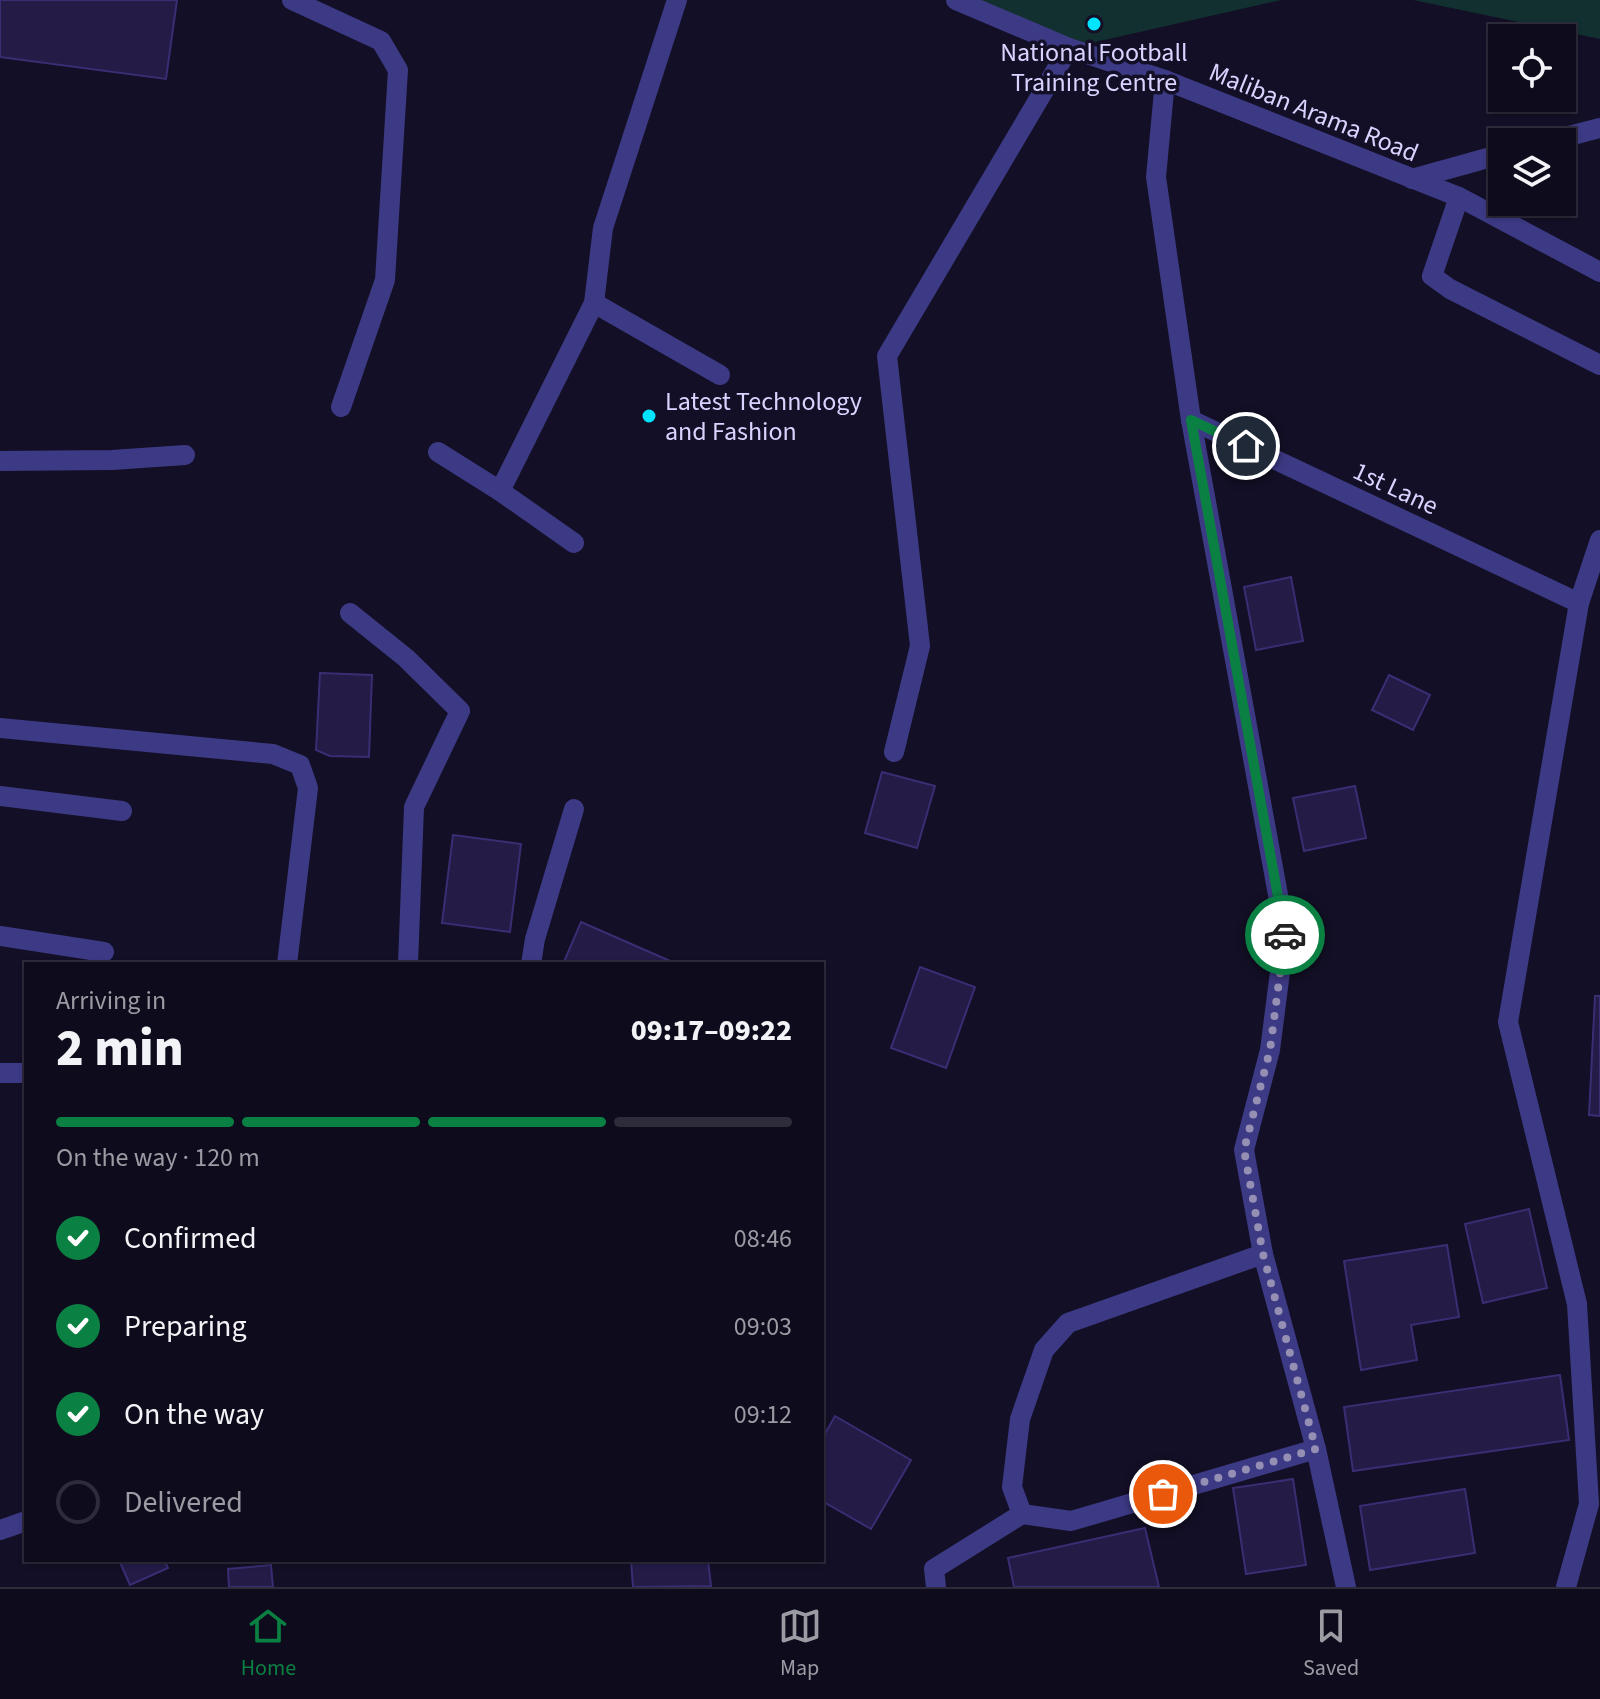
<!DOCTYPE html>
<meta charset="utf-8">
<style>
body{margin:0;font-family:"Source Sans 3",sans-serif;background:#171425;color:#f1f3f6;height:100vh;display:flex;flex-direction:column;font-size:30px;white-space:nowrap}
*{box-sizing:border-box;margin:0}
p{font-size:26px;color:#9b9ba3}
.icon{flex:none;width:44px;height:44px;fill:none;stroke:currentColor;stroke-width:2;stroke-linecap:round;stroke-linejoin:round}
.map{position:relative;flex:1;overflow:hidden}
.side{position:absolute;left:24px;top:962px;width:800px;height:600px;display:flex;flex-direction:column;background:#0e0b1c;border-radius:0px;box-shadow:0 2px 6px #0004,0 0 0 2px #2e2b3b}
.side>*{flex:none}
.controls{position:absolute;left:1488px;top:24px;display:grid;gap:16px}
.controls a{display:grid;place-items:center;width:88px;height:88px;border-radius:0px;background:#0e0b1c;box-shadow:0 2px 6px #0004,0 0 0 2px #2e2b3b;font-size:40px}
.pin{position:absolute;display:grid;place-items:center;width:68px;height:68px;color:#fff;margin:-34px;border:4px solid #fff;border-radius:50%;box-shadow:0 2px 8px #0007}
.courier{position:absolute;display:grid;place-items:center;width:80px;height:80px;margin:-40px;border:6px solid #0b8043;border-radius:50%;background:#fff;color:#222;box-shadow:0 2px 10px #0007}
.head em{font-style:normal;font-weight:800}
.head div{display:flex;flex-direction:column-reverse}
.head{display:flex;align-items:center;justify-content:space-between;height:136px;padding:0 32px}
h1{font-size:52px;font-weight:800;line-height:60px}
.bar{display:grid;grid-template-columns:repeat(4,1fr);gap:12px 8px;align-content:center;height:96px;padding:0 32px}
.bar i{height:10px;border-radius:6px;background:#2e2b3b}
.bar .active{background:#0b8043}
.bar p{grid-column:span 4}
ol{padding:0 32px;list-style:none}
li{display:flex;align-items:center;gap:24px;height:88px}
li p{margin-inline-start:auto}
li .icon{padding:8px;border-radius:50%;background:#0b8043;color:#fff;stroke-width:4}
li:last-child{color:#9b9ba3}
li i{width:44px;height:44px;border:4px solid #2e2b3b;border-radius:50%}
.tab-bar{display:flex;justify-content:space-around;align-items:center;height:112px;border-top:2px solid #2e2b3b;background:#0e0b1c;font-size:22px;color:#9b9ba3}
.tab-bar a{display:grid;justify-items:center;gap:4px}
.tab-bar .active{color:#0b8043}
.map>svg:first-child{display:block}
.green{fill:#12302f}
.building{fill:#241b47;stroke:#3b2d73;stroke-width:2}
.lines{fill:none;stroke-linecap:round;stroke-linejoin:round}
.minor{stroke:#3d3a85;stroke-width:20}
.tertiary{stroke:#3d3a85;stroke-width:20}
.done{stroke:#948fb3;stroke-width:8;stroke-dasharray:0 14.4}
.route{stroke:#0b8043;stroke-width:10}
.poi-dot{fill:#00e5ff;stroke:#130f26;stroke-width:3}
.labels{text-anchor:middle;stroke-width:7;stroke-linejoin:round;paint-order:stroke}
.poi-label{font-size:26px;fill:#d9d4ff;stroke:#130f26}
.street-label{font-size:26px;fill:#d9d4ff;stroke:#130f26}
</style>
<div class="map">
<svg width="1600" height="1587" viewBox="0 0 1600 1587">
<rect width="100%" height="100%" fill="#130f26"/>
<g class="green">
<polygon points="956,0 1281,0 1069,48"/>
<polygon points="1413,0 1600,0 1600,39"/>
</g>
<g class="building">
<polygon points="0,0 177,0 166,79 0,57"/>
<polygon points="1291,577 1303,641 1256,650 1244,587"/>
<polygon points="320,673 372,675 369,757 330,756 316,750"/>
<polygon points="1389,675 1430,695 1413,730 1372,710"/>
<polygon points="882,772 935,786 917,848 865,833"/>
<polygon points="1355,786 1366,838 1304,851 1293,798"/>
<polygon points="453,835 521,844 510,932 442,923"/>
<polygon points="581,922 677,964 563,964"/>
<polygon points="920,967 975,987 946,1068 891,1048"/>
<polygon points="1595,996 1600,996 1600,1116 1589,1115"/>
<polygon points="1529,1209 1547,1288 1483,1303 1465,1224"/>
<polygon points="1447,1245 1459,1317 1411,1325 1417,1360 1361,1370 1344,1261"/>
<polygon points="1560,1375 1569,1440 1353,1471 1344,1407"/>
<polygon points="835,1416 911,1460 871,1529 822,1501 822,1439"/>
<polygon points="1293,1479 1306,1565 1246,1574 1233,1488"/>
<polygon points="1465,1489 1475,1553 1370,1570 1360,1506"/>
<polygon points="1145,1528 1159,1587 1014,1587 1008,1558"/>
<polygon points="119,1560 164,1560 168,1568 130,1585"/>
<polygon points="631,1560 708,1560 711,1586 633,1587"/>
<polygon points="271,1565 273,1587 229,1587 228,1569"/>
</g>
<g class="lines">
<g class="minor">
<polyline points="292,0 381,41 398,70 385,280 341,407"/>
<polyline points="1165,80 1156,177 1191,420 1285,933 1270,1050 1244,1150 1263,1254 1316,1449 1346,1587"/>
<polyline points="1546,142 1600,128"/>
<polyline points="1412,179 1502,154"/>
<polyline points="1459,197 1432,276 1450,289 1600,365"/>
<polyline points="594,303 720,375"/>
<polyline points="1191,420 1579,603"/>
<polyline points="438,452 500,491 574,543"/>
<polyline points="0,461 112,460 185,455"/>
<polyline points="500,491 594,303 603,228 677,0"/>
<polyline points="350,613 406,658 460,711 414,807 408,964"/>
<polyline points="0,728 273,754 300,765 308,788 287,964"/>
<polyline points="894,752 920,646 887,356 1069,48"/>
<polyline points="0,796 122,811"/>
<polyline points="0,936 104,952"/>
<polyline points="531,964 535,939 574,809"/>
<polyline points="0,1073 26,1073"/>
<polyline points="1263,1254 1068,1323 1044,1350 1020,1419 1012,1487 1022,1514 1071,1521 1316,1449"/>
<polyline points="0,1530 26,1521"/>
<polyline points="936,1587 934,1569 1022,1514"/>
<polyline points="1566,1587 1589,1504 1577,1304 1508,1022 1579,603 1600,540"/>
</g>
<polyline class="tertiary" points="956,0 1069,48 1165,80 1459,197 1600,272"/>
</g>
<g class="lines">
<polyline class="done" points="1163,1494 1316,1449 1263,1254 1244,1150 1270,1050 1285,935"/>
<polyline class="route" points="1246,446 1191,420 1285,935"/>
</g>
<g class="poi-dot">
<circle cx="1094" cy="24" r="8"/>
<circle cx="649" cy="416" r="8"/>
</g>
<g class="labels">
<g class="poi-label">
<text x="1094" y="61">National Football<tspan x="1094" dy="30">Training Centre</tspan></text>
<text x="665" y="410" text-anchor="start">Latest Technology<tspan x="665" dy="30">and Fashion</tspan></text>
</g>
<g class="street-label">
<text transform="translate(1314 112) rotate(22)" y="9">Maliban Arama Road</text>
<text transform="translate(1396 488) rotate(25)" y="9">1st Lane</text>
</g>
</g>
</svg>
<div class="controls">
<a><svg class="icon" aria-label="locate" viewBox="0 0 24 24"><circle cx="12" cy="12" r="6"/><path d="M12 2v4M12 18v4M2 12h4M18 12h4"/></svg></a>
<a><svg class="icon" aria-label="layers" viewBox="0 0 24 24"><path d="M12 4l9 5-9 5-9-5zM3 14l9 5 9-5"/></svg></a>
</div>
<div class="pin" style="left:1163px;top:1494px;background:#ea580c"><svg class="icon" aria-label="bag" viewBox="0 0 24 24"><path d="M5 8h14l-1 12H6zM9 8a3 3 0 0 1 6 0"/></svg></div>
<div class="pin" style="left:1246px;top:446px;background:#1f2937"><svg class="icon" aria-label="home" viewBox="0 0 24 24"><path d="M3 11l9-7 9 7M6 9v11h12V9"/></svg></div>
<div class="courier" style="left:1285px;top:935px"><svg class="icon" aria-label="car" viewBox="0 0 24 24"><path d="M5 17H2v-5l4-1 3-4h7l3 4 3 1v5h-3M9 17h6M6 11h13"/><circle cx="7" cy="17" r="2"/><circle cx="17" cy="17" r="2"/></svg></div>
<section class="side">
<div class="head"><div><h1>2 min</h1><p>Arriving in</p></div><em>09:17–09:22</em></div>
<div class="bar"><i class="active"></i><i class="active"></i><i class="active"></i><i></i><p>On the way · 120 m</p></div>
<ol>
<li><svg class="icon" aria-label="check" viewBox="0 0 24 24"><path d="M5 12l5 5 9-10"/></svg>Confirmed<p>08:46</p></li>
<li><svg class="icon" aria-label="check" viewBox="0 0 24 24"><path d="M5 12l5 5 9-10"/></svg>Preparing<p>09:03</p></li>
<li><svg class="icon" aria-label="check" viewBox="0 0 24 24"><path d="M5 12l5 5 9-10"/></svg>On the way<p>09:12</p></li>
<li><i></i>Delivered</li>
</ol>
</section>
</div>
<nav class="tab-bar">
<a class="active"><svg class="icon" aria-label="home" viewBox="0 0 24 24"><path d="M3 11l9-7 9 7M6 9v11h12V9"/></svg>Home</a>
<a><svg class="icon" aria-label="map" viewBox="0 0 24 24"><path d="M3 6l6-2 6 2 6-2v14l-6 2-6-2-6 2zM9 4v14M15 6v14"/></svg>Map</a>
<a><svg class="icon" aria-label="saved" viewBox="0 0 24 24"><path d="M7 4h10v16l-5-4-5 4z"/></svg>Saved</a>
</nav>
